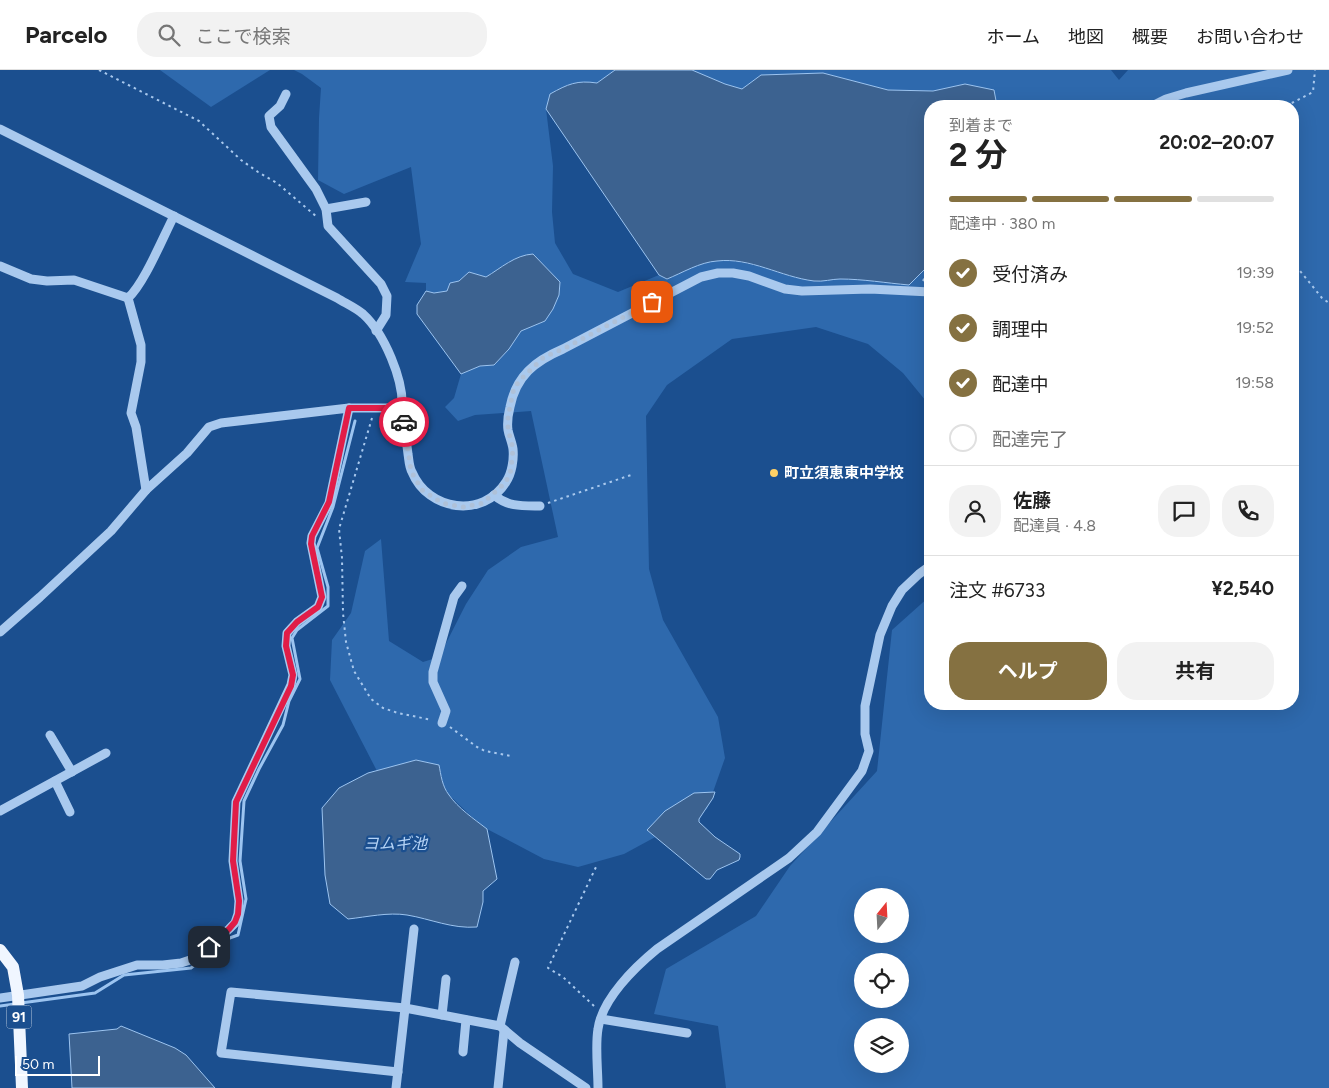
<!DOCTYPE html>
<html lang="ja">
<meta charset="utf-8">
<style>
body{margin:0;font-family:Figtree,"Noto Sans JP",sans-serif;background:#f2f2f2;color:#222;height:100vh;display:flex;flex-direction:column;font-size:19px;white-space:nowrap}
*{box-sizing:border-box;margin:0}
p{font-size:16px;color:#767676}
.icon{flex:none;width:28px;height:28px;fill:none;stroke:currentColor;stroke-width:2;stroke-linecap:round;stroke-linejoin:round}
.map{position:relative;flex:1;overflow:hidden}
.side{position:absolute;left:924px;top:30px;width:375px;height:610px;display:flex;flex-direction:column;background:#fff;border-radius:20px;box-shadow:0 5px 20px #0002}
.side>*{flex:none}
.needle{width:32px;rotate:18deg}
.controls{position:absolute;left:854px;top:818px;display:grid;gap:10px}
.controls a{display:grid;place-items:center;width:55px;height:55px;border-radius:50%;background:#fff;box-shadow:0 5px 20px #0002;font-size:25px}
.scale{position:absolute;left:15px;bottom:12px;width:85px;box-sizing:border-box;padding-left:5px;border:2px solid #fff;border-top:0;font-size:14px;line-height:18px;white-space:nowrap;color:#fff;-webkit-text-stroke:4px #1b4f8f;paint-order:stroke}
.pin{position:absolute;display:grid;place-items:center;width:42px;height:42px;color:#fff;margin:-21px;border-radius:10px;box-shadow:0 2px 8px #0006}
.courier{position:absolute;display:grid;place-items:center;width:50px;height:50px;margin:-25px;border:4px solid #e11d48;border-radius:50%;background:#fff;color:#222;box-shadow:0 1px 6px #0007}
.head em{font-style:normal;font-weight:700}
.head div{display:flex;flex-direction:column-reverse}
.head{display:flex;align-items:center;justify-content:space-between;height:85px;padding:0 25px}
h1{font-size:32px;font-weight:700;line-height:38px}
.bar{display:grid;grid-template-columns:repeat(4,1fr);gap:8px 5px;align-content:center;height:60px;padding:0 25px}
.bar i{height:6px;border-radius:4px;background:#e0e0e0}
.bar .active{background:#857141}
.bar p{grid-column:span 4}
.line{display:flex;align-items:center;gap:12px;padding:0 25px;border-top:1px solid #e0e0e0}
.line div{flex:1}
.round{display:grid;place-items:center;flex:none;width:52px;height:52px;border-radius:20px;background:#f2f2f2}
ol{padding:0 25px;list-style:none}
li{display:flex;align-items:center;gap:15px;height:55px}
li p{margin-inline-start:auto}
li .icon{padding:5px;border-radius:50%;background:#857141;color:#fff;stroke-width:4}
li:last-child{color:#767676}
li i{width:28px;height:28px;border:2px solid #e0e0e0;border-radius:50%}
.cta{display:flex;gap:10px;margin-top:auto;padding:10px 25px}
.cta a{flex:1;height:58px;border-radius:20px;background:#857141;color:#fff;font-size:20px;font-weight:700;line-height:58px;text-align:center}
.cta a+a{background:#f2f2f2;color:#222}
header{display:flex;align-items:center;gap:30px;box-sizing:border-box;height:70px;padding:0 25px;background:#fff;border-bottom:1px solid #e0e0e0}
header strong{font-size:24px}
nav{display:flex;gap:28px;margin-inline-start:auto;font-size:18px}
.search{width:350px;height:45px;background:#f2f2f2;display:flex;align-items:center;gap:12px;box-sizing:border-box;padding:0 18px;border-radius:20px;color:#767676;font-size:19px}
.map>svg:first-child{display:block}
.green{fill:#2e69ad;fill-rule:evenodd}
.water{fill:#3c6290;stroke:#9cc4f0}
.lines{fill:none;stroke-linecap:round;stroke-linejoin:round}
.stream{stroke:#9cc4f0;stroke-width:3}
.path{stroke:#a9c9ee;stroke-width:2;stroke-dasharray:2.5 4;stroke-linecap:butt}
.minor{stroke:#a9c9ee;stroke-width:9}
.major{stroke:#f0f6ff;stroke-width:12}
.done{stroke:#afc1d8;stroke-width:5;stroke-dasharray:0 9}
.route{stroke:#e11d48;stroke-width:6}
.poi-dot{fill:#ffd166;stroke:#1b4f8f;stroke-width:2}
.labels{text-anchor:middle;stroke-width:4.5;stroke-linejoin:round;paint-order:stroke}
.shield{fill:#1b4f8f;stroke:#bbcadd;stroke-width:1}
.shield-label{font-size:14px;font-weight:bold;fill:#fff}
.poi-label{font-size:15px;font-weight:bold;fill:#fff;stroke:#1b4f8f;text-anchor:start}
.water-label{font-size:16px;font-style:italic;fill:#b5d3f5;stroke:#1b4f8f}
</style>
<header>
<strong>Parcelo</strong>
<div class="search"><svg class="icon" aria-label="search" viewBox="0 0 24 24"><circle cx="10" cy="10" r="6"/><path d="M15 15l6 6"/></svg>ここで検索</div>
<nav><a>ホーム</a><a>地図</a><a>概要</a><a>お問い合わせ</a></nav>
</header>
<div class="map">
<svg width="1329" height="1018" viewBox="0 0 1329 1018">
<rect width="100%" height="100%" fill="#1b4f8f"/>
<g class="green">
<polygon points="160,0 270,0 211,37"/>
<path d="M294 0H615L597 13C577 10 568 14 550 24L546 39 553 96 552 142 555 173 573 204 618 222 659 205 667 209C682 203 700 192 717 191 750 188 781 207 814 211 822 212 832 209 840 209 863 209 886 213 909 215L930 194V336L903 303 868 274 816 257 732 269 667 315 646 346 649 499 663 550 718 647 725 688 707 739 624 784 578 797 544 789 487 759 472 747 449 725 443 714 439 695 416 690 377 701 330 610 332 570 351 543 365 481 381 469 389 571 423 592 439 587 466 534 488 500 521 477 558 467 531 341 475 345 458 351 445 337 454 328 461 304 480 296 494 295 509 279 521 261 545 251 553 239 559 225 560 212 533 184 510 191 486 207 469 202 459 211 450 213 447 221 434 223 426 221V213L405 212 421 174 411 97 344 124 318 110 319 48 321 18 302 4Z"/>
<path d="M692 0H1111L1119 10 1128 0H1329V1018H726L718 956 654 944 666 899 756 846 790 796 877 701 892 560 930 526V634H1292V36H997L993 20 965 14 933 21 888 20 823 3 761 5 742 19 725 14ZM862 826H900V864H862ZM862 891H900V929H862ZM862 956H900V994H862Z"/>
</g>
<g class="water">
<path d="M615 0H692L725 14 742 19 761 5 823 3 888 20 933 21 965 14 994 20 997 36H930V194L909 215C886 213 863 209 840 209 832 209 823 212 814 211 781 207 750 187 717 191 700 192 682 203 667 209L659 205 546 39 550 24C568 14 577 10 597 13Z"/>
<path d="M533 184 560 212 559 225 553 239 545 251 521 261 509 279 494 295 480 296 461 304 417 244V235L426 221 434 223 447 221 450 213 459 211 469 202 486 207C501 198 515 185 533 184Z"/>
<path d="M416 690 439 695C441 705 442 716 449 725 458 738 474 749 487 759L497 809 483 821V832L477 857C452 859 431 849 407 845 388 842 367 847 348 849L330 834 325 805 322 738 339 718 368 703Z"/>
<polygon points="715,722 713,728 699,749 699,752 715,767 740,784 740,787 739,790 717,800 710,809 706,809 647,760 665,741 694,723"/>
<polygon points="121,956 175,978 186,985 215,1018 72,1018 69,964 117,959"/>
</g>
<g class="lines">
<g class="stream">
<polyline points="21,933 95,923 124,905 191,898 227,869 238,865 246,829 240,791 244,731 259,699 283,655 289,631 300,609 292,568 297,560 328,536 328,517 317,478 333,437 355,351"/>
<polyline points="0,936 15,934"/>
</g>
<g class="path">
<polyline points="99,0 199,51 241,90 258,102 277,113 317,147"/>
<polyline points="1286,36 1313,22 1315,0"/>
<polyline points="1292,191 1322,228 1329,233"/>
<polyline points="923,211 926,205 930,201"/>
<polyline points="372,348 339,459 342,488 343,543 346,572 354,601 371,629 383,638 398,643 432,650"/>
<polyline points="548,433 634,404"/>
<polyline points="450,657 477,677 485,681 511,686"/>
<polyline points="594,936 563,907 548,898 596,797"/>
</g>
<g class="minor">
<polyline points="286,24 280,36 269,46 271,57 316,119 326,139 328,156 381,214 387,226 386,245 376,261"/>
<polyline points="1152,36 1166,29 1186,23 1288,0"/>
<path d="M0 59 337 228C345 233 356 238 363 244 384 263 404 310 402 338 404 353 406 369 408 384 409 390 409 397 412 402 428 441 483 449 506 412 512 403 514 389 513 379 512 372 509 366 508 360 507 353 508 345 510 337 516 306 535 291 563 279L701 207 718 203H733L749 206 785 219 802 221 870 219 930 222"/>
<polyline points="326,139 366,132"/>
<path d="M0 196 31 209 47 211 74 210 128 228C144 214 163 167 174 146"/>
<polyline points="128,228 141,275 141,292 131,343 136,357 146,420"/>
<path d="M494 425C508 437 522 436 540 436"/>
<polyline points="0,562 40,527 111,461 146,420 187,383 209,357 221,353 349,338 402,338"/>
<polyline points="442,653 446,641 433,612 433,602 454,527 462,516"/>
<polyline points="50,665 72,702"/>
<polyline points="55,711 70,742"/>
<polyline points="0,741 106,683"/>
<polyline points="0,928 82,916 100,907 137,895 163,895 181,893 199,887 229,859 235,853 238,844 239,831 233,791 236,732 291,615 293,605 286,576 287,563 297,552 318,537 322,527 311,473 312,466 329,433 349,338"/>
<polyline points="442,945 446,909"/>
<polyline points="601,949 687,963"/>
<polyline points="500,956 515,892"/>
<polyline points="463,982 466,950"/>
<polyline points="398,1002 221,983 231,922 405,938 500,956 520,973 586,1018"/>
<polyline points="396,1018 414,859"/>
<polyline points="498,1018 504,961"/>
<path d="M598 1018C598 1000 595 976 598 959 602 929 635 897 657 879L789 788 817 762 862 701 869 681 865 664V636L880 565 892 536 902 520 919 504 930 496"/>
</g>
<polyline class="major" points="0,880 13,897 18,925 22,1018"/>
</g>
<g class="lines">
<polyline class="done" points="404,352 411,401 422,420 442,433 463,437 483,433 506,412 511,400 513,378 508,360 508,346 514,318 522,308 544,287 563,279 652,232"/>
<polyline class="route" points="209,877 229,859 235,852 238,844 239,831 233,791 236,732 291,616 293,605 286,576 287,563 297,552 318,537 322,527 311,474 312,466 329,432 349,338 402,338 404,352"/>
</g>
<circle class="poi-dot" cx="774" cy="403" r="5"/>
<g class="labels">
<rect class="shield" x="6.5" y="935.5" width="25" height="23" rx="4"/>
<g class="shield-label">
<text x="19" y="952">91</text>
</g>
<g class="poi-label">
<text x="784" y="408">町立須恵東中学校</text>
</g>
<g class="water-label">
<text x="395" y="779">ヨムギ池</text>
</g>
</g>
</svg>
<div class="controls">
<a><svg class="needle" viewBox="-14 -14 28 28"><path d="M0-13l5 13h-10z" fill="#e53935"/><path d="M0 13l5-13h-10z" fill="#767676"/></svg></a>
<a><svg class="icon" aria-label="locate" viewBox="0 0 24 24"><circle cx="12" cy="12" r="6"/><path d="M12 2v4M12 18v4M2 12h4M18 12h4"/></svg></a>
<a><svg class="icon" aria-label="layers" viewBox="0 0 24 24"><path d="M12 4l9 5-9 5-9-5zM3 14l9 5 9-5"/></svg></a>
</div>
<div class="scale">50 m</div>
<div class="pin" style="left:652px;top:232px;background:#ea580c"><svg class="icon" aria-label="bag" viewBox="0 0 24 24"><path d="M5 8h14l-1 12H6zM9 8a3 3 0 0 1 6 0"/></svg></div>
<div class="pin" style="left:209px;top:877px;background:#1f2937"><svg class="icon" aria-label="home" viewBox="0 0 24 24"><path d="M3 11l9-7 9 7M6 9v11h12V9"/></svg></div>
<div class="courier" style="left:404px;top:352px"><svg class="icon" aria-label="car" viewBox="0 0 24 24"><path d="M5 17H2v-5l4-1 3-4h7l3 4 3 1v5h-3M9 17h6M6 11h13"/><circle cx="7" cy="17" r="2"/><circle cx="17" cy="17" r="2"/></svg></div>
<section class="side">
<div class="head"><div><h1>2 分</h1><p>到着まで</p></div><em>20:02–20:07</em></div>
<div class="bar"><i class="active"></i><i class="active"></i><i class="active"></i><i></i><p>配達中 · 380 m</p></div>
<ol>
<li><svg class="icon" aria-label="check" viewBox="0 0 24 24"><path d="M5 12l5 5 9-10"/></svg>受付済み<p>19:39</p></li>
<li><svg class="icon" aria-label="check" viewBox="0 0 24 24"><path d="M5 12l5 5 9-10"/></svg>調理中<p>19:52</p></li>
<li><svg class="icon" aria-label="check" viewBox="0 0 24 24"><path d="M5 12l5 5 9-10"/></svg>配達中<p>19:58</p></li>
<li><i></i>配達完了</li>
</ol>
<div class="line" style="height:90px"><a class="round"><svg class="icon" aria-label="person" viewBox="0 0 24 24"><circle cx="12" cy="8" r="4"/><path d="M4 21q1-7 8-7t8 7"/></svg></a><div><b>佐藤</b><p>配達員 · 4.8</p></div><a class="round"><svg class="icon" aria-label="chat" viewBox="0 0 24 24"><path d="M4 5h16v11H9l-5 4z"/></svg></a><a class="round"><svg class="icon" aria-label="phone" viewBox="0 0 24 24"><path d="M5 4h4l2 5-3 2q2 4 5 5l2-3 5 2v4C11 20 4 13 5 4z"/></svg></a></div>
<div class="line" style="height:65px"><div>注文 #6733</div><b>¥2,540</b></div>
<div class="cta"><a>ヘルプ</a><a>共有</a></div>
</section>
</div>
